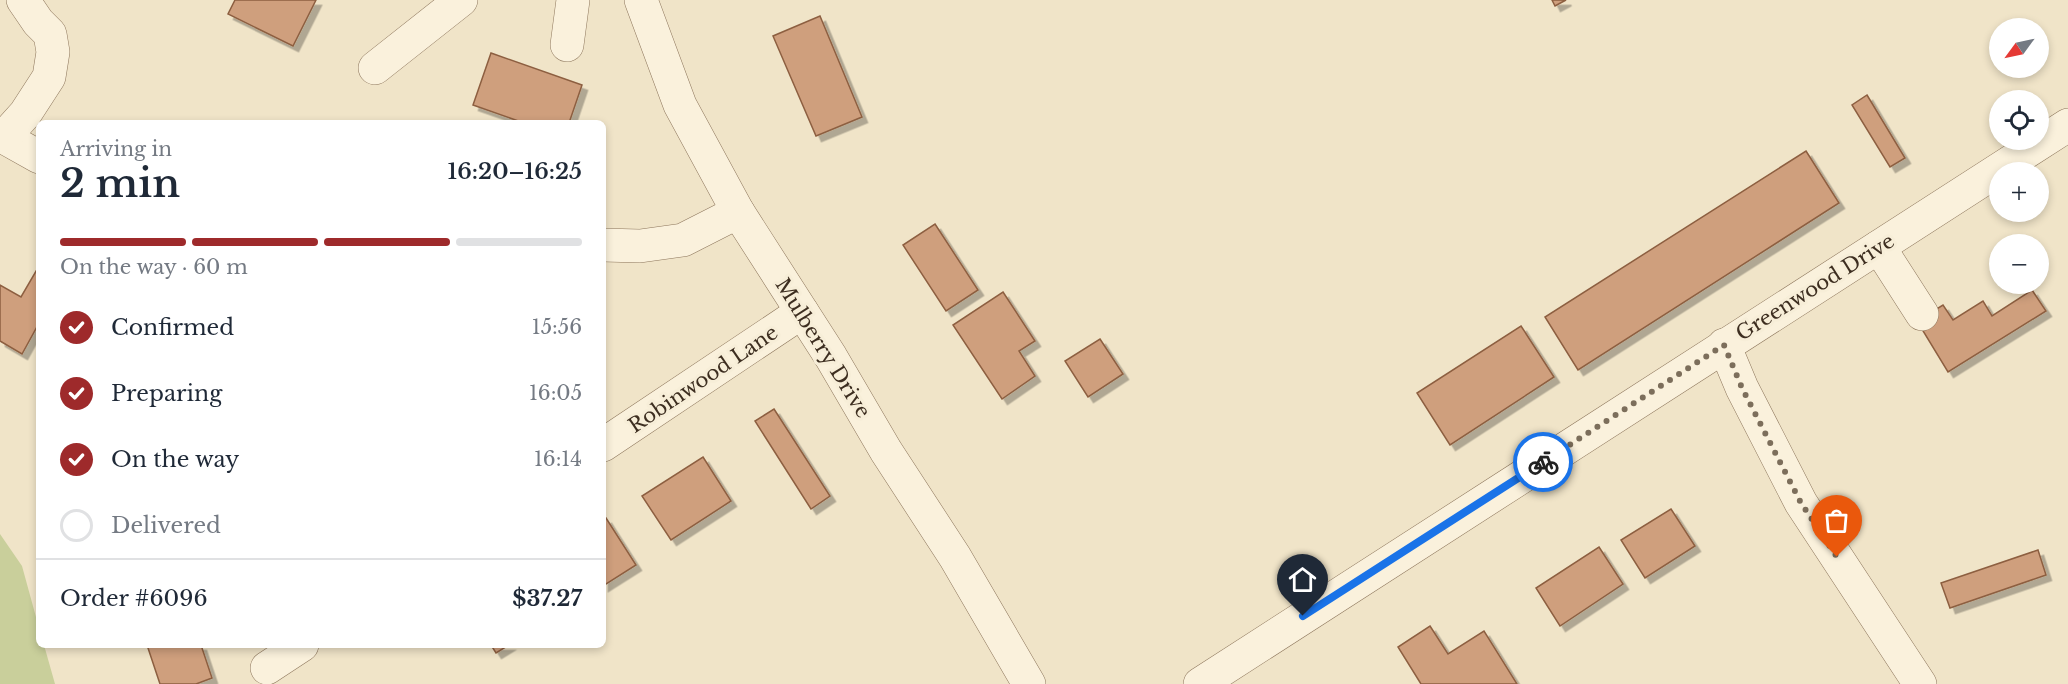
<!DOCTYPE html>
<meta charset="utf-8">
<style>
body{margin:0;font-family:"Libre Baskerville",serif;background:#f6f6f7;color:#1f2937;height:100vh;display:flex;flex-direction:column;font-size:22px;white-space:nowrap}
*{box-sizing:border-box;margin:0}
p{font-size:20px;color:#747a83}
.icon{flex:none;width:33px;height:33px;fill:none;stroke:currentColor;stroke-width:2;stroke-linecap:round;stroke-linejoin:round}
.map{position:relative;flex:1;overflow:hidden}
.side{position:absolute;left:36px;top:120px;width:570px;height:528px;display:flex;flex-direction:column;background:#fff;border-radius:9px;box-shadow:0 3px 9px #0003}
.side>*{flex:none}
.needle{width:39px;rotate:237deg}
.buttons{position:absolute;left:1989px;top:18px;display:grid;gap:12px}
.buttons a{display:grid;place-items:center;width:60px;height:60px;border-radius:50%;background:#fff;box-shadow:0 3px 9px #0003;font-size:30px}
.pin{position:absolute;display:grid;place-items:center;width:51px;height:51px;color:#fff;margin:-62px -26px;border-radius:50% 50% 50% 0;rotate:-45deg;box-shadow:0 0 6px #0007}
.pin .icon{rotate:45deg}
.courier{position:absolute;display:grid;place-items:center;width:60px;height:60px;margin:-30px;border:4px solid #1a73e8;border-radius:50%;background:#fff;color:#222;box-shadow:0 2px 8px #0007}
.headline em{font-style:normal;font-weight:600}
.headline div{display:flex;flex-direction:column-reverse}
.headline{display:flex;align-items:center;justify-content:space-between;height:102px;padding:0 24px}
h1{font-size:39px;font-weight:600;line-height:45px}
.bar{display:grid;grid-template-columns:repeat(4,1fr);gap:9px 6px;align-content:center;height:72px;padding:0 24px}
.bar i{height:8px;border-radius:4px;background:#e0e1e3}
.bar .active{background:#9e2a2b}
.bar p{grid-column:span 4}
.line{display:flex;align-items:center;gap:15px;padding:0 24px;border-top:2px solid #e0e1e3}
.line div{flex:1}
ol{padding:0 24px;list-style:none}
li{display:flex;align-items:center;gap:18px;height:66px}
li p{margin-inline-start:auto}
li .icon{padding:6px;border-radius:50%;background:#9e2a2b;color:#fff;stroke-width:4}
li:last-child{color:#747a83}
li i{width:33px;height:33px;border:3px solid #e0e1e3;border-radius:50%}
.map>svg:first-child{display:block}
.green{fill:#c9cf9b}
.building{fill:#cf9f7d;stroke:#8d5f41;stroke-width:1.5;filter:url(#shadow)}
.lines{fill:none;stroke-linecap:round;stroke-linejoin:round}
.minor-casing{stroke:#8d765c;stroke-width:34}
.minor{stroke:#faf1dc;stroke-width:33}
.done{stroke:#7c6e5b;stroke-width:6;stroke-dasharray:0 10.8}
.route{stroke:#1a73e8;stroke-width:8}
.labels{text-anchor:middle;stroke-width:6;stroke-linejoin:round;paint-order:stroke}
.street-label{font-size:20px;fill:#3d2e20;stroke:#f7eed8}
</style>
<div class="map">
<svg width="2068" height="684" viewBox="0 0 2068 684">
<defs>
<filter id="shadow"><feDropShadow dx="5.5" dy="5.5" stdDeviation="0" flood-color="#0004"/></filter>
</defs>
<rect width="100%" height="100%" fill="#f0e4c8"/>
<polygon class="green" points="0,534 22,566 39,628 39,645 44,645 55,684 0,684"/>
<g class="building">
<polygon points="235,0 316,0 293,46 228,14"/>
<polygon points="1552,0 1566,0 1555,6"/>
<polygon points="820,16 862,117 816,136 773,36"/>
<polygon points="491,53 582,85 569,123 524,123 473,105"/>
<polygon points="1867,95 1905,158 1890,167 1852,105"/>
<polygon points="1806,151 1839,203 1578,370 1545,317"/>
<polygon points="935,224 978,290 946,311 903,245"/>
<polygon points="39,266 39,323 22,354 0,341 0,285 21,297"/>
<polygon points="2032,290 2046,311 1948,372 1917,321 1943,305 1953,320 1983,301 1992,316"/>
<polygon points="1003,292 1035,341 1019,351 1035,376 1002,399 953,325"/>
<polygon points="1521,326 1554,377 1450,445 1417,393"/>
<polygon points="1100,339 1123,374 1088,397 1065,361"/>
<polygon points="774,409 830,496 811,509 755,421"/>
<polygon points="703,457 731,501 671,540 642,496"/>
<polygon points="1671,509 1695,546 1645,578 1621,540"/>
<polygon points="606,518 636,565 603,586 603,520"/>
<polygon points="1599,547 1623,584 1560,626 1536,588"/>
<polygon points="2038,550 2046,575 1950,608 1941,583"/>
<polygon points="1430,626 1448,654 1484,631 1517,684 1421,684 1398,647"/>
<polygon points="147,645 201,645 212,678 196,684 160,684"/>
<polygon points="491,645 509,645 496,653"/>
</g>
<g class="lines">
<defs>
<g id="minor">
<polyline points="641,0 680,105 738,212 831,357 886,451 955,557 1029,684"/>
<polyline points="567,45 573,0"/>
<polyline points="375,68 461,0"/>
<polyline points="0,135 39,157"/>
<polyline points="4,137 25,114 49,77 53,52 50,34 38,22 23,0"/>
<polyline points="603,245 640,246 683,240 738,212"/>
<polyline points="1879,247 1922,314"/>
<polyline points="1724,345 1742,388 1801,503 1920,684"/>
<polyline points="603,445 802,312"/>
<polyline points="267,668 302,645"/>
<polyline points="1200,684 2068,125"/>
</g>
</defs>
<use href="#minor" class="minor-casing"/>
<use href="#minor" class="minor"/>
</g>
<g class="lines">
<polyline class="done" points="1543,462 1724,345 1742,388 1801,503 1837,557"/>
<polyline class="route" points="1303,616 1543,462"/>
</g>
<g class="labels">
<g class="street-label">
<text transform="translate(1815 287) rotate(-32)" y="7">Greenwood Drive</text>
<text transform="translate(823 348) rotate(58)" y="7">Mulberry Drive</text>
<text transform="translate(703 379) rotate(-34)" y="7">Robinwood Lane</text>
</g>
</g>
</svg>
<div class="buttons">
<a><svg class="needle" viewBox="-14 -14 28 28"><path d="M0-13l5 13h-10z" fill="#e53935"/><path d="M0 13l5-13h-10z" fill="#747a83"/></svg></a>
<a><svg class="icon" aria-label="locate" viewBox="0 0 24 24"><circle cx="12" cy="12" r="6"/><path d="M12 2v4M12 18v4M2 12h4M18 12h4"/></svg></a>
<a>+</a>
<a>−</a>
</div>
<div class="pin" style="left:1837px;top:557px;background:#ea580c"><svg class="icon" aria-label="bag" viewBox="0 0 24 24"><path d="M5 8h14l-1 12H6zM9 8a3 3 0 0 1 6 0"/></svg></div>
<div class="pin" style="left:1303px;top:616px;background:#1f2937"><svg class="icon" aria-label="home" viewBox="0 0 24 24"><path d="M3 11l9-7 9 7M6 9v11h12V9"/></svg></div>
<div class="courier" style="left:1543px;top:462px"><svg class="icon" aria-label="bike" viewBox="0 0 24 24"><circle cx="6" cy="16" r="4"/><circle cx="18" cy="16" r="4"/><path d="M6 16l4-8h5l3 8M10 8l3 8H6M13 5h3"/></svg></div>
<section class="side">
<div class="headline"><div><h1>2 min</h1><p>Arriving in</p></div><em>16:20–16:25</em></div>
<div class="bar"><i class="active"></i><i class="active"></i><i class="active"></i><i></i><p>On the way · 60 m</p></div>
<ol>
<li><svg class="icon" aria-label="check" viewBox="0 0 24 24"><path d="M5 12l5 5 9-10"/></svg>Confirmed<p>15:56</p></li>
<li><svg class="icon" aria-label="check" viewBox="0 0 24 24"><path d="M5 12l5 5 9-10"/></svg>Preparing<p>16:05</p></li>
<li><svg class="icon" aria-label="check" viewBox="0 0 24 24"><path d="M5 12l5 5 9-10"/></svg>On the way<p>16:14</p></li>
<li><i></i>Delivered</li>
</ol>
<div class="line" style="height:78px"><div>Order #6096</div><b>$37.27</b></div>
</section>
</div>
